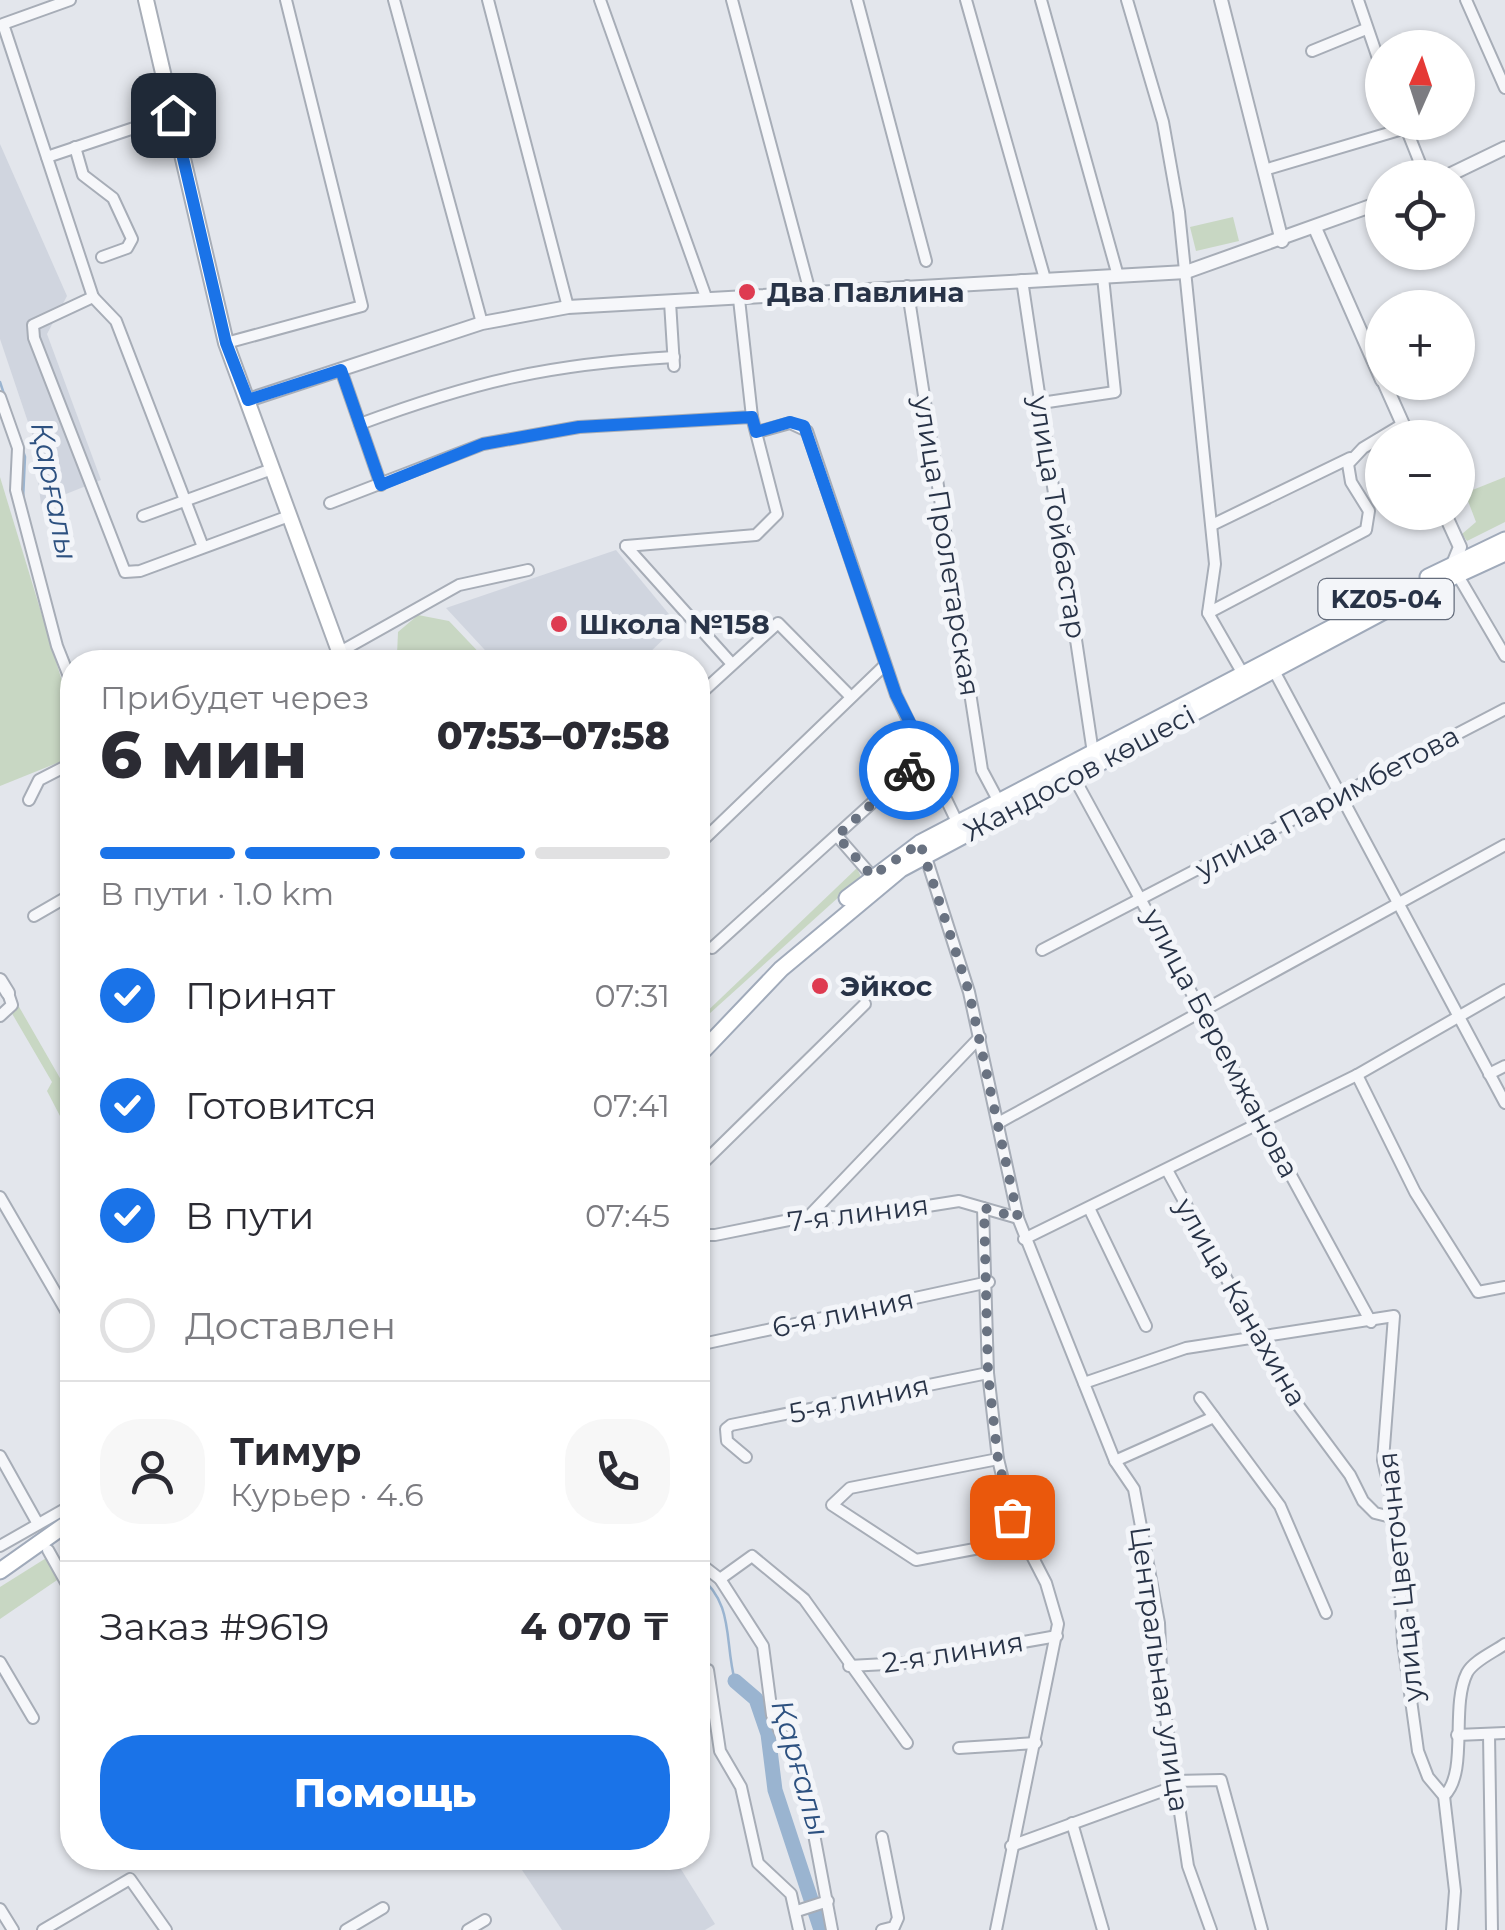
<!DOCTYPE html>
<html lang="ru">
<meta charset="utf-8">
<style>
body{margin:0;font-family:Montserrat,sans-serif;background:#f7f7f7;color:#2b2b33;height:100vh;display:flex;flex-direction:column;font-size:38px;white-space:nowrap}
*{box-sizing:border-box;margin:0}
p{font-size:32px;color:#7c7c81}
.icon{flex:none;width:55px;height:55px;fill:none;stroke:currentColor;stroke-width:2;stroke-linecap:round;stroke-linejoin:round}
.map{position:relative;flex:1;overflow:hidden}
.drawer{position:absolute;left:60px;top:650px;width:650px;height:1220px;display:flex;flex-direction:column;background:#fff;border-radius:40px;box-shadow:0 2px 8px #0004}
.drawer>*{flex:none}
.needle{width:65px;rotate:3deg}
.controls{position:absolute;left:1365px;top:30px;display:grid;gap:20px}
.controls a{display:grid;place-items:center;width:110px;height:110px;border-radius:50%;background:#fff;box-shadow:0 2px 8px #0004;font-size:50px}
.pin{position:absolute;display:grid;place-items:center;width:85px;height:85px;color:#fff;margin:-42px;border-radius:20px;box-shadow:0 5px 15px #0006}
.courier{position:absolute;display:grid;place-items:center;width:100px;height:100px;margin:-50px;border:8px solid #1a73e8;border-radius:50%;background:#fff;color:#222;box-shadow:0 2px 12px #0007}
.overview em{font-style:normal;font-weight:800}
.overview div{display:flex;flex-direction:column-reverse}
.overview{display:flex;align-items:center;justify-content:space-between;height:170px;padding:0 40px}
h1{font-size:65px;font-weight:800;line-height:75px}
.bar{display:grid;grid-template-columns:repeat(4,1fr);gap:15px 10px;align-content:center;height:120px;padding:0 40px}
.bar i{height:12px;border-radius:8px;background:#e1e1e2}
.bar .active{background:#1a73e8}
.bar p{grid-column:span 4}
.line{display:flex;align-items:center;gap:25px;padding:0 40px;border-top:2px solid #e1e1e2}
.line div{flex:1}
.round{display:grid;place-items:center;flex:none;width:105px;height:105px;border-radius:40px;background:#f7f7f7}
ol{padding:0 40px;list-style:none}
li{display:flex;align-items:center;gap:30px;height:110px}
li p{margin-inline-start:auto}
li .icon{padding:10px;border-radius:50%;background:#1a73e8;color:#fff;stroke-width:4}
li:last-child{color:#7c7c81}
li i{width:55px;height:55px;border:5px solid #e1e1e2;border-radius:50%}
.cta{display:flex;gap:20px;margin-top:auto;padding:20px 40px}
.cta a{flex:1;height:115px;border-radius:40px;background:#1a73e8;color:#fff;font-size:40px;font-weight:800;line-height:115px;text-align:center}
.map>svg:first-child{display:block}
.built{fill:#d0d5df}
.green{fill:#c8d7c3}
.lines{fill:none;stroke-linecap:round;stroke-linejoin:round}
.stream{stroke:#9ab4d0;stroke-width:2.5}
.river{stroke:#9ab4d0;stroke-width:15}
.minor-casing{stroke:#a7adb7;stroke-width:14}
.tertiary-casing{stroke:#a7adb7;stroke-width:16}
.secondary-casing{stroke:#a7adb7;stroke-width:18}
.primary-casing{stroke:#a0aaba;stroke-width:19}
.minor{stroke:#f6f7fa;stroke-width:10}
.tertiary{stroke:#f6f7fa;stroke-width:12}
.secondary{stroke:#fff;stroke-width:14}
.primary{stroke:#fff;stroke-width:15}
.done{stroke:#697281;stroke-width:10;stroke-dasharray:0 18}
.route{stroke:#1a73e8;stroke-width:12}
.poi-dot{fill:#de3b51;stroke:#f3f5f9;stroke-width:4}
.labels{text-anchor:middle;stroke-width:10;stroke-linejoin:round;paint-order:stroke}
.shield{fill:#f3f5f9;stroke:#656d7c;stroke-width:2.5}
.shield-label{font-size:25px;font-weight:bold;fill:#283347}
.poi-label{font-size:28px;font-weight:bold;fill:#283347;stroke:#f3f5f9;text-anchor:start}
.street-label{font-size:28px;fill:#283347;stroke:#f3f5f9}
.water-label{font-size:30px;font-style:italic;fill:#2d5180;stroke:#f3f5f9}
</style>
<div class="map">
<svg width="1505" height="1930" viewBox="0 0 1505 1930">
<rect width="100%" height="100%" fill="#e3e6ec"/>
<g class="built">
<polygon points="0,144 67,296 47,334 101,480 41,504 32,434 0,339"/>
<polygon points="616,550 678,625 640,662 496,662 446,608"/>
<polygon points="514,1858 674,1858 715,1924 705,1930 562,1930"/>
</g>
<g class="green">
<polygon points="1233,217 1239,241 1196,251 1190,227"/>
<polygon points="0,477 72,714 72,757 0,786"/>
<polygon points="1505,477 1505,522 1467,541 1462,534 1476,522 1465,493"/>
<polygon points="418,615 449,621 488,662 401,662 397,655 398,632"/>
<polygon points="857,868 861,877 698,1024 698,1020"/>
<polygon points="12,1005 18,1005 72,1099 72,1139 47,1091 52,1082 10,1010"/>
<polygon points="51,1555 63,1576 0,1619 0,1587"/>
</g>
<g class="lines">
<g class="stream">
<polyline points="0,382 4,394"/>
<polyline points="10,411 25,457 23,500"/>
<polyline points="65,652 72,669"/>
<path d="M698 1575C735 1604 724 1641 735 1681"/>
</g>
<polyline class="river" points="735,1681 756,1699 768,1734 775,1790 821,1930"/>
<defs>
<g id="minor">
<polyline points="70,0 3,24 93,297"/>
<polyline points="394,0 482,323"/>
<polyline points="488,0 568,307"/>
<polyline points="600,0 707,300"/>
<polyline points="732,0 810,292"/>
<polyline points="857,0 926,261"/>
<polyline points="966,0 1045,279"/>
<polyline points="1041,0 1118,276"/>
<polyline points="1127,0 1163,122 1179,212 1215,564 1208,613 1243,674"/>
<polyline points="1358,0 1382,70"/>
<polyline points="1466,0 1505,88"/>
<polyline points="1312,51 1366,29"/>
<polyline points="1404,123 1426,178"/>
<polyline points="75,147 83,175 113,198 132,239 127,248 102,257"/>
<polyline points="47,157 173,115"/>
<polyline points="1264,170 1406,128"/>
<polyline points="1022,280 1093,753"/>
<polyline points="907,286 982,770 999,802"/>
<polyline points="93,297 33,325 34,338 125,572 140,571 289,516"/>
<polyline points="93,297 116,321 203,547"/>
<polyline points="670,302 674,366"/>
<polyline points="226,343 362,306 286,0"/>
<polyline points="341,370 381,485"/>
<polyline points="0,397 18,448 16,490 57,646 72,684"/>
<polyline points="1041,403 1115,392 1103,277"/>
<path d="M360 424C476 381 550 364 674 357"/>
<polyline points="757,432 790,423 807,431 896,695 958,824"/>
<polyline points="330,503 483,444 579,427 752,417"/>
<polyline points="143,516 272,469"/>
<polyline points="1212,525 1350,458"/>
<polyline points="626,546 756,535 777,514 752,417 739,299"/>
<polyline points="626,546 732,664"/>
<polyline points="1457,574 1505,656"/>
<polyline points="1208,613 1366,530 1369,511 1351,482 1348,464 1363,448 1403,424"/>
<polyline points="338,653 459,585 528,570"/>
<polyline points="1272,667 1505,1103"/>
<polyline points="698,696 778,623 851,697"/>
<polyline points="1071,772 1371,1322"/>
<polyline points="71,797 72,799"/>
<polyline points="29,800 39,780 72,763"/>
<polyline points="837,836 872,876"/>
<polyline points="698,845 885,665"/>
<polyline points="924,851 969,992 1018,1218 1115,1461 1134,1489 1159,1623 1162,1692 1188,1866 1211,1930"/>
<polyline points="34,916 72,894"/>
<polyline points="712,948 926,754"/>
<polyline points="1042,950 1505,709"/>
<polyline points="0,1016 12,1005 8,993"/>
<polyline points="1489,1074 1505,1066"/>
<polyline points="1357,1075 1415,1192 1478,1292 1505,1287"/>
<polyline points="1000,1122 1505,845"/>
<polyline points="698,1168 865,1004"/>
<polyline points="1167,1170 1289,1393 1350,1475 1363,1501 1375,1513 1395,1518"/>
<polyline points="0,1197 72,1321"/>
<polyline points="983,1208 988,1373 998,1459 1012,1517 1046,1583 1058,1624 996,1930"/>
<polyline points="1089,1208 1146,1326"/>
<polyline points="809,1216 980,1037"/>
<polyline points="698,1235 715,1235 809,1216 852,1218 959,1201 1018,1218"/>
<polyline points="1024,1239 1357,1075 1505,990"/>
<polyline points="698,1345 989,1282"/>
<path d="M1084 1383 1186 1348 1394 1316 1383 1460 1397 1523 1403 1642 1418 1751 1428 1777 1444 1796C1469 1772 1450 1707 1467 1673 1473 1661 1494 1652 1505 1644"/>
<polyline points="1200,1398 1280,1506 1326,1613"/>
<polyline points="0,1456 38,1524"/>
<polyline points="746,1457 727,1441 726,1429 731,1425 988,1373"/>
<polyline points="998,1459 850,1488 832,1505 916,1560 1022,1540"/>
<polyline points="1115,1461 1214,1417"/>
<polyline points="0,1546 72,1505"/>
<polyline points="48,1550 72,1593"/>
<polyline points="698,1562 720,1579 763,1646 772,1715 804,1781 832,1930"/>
<polyline points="720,1579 752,1556 804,1599 907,1743"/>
<polyline points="0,1662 33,1718"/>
<polyline points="849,1666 905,1663 1057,1636"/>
<polyline points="698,1667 708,1670 720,1751 741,1787 758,1863 791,1894 799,1930"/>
<polyline points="1489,1734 1492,1930"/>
<polyline points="1457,1735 1505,1733"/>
<polyline points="959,1748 1036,1743"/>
<polyline points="1175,1781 1221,1780 1262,1930"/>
<polyline points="1444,1796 1455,1891 1452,1930"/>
<polyline points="1072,1823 1103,1930"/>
<polyline points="1011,1846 1176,1786"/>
<polyline points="0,1909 13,1930"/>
<polyline points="797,1911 828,1901"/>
<polyline points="43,1930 130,1879 166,1930"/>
<polyline points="346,1930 383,1908"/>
<polyline points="468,1930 485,1920"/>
<polyline points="882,1930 894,1927 898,1918 882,1837"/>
</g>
<g id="tertiary">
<polyline points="1221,0 1282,241"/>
<polyline points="1443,178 1505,148"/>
<polyline points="1315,228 1382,380"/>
<polyline points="1384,382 1409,438"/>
<polyline points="248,400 482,323 568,307 1186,272 1382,202"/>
<polyline points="1444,512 1460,547 1453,564 1455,569"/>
<polyline points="0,980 8,993"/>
</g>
<polyline id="secondary" points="146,0 226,343 343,662"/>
<g id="primary">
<polyline points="1428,577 1505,540"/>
<polyline points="847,898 920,843 1381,602"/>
<polyline points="698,1056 781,969 901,869 1420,592 1505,553"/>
<polyline points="0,1571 72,1520"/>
</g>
</defs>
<use href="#minor" class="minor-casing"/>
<use href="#tertiary" class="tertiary-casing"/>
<use href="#secondary" class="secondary-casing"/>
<use href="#primary" class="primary-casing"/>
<use href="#minor" class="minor"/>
<use href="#tertiary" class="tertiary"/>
<use href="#secondary" class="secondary"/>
<use href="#primary" class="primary"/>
</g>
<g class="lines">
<polyline class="done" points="909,770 837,836 872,876 920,843 969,992 1018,1218 984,1208 988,1373 998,1459 1012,1517"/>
<polyline class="route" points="173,115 226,343 248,400 341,370 381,485 483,444 579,427 752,417 756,432 790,422 804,426 896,695 926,754 909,770"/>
</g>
<g class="poi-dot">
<circle cx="747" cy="292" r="10"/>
<circle cx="559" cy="624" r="10"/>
<circle cx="820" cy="986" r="10"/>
</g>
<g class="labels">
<rect class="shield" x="1318.5" y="579" width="135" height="40" rx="8"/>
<g class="shield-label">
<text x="1386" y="608">KZ05-04</text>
</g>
<g class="poi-label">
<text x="767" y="302">Два Павлина</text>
<text x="579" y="634">Школа №158</text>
<text x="840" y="996">Эйкос</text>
</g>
<g class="street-label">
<text transform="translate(1058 517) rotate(81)" y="10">улица Тойбастар</text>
<text transform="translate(947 546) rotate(81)" y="10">улица Пролетарская</text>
<text transform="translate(1079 773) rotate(-28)" y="10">Жандосов көшесі</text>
<text transform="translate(1327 802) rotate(-28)" y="10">улица Паримбетова</text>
<text transform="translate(1221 1043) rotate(62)" y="10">улица Беремжанова</text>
<text transform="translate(858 1213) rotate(-7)" y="10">7-я линия</text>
<text transform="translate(1241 1302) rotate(60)" y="10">улица Канахина</text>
<text transform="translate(843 1313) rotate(-12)" y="10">6-я линия</text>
<text transform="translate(859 1399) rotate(-12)" y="10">5-я линия</text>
<text transform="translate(1400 1577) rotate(-96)" y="10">улица Цветочная</text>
<text transform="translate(953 1652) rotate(-9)" y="10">2-я линия</text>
<text transform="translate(1160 1669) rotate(82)" y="10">Центральная улица</text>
</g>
<g class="water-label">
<text transform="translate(54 491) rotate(79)" y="10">Қарғалы</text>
<text transform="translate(800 1768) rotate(74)" y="10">Қарғалы</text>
</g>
</g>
</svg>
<div class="controls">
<a><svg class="needle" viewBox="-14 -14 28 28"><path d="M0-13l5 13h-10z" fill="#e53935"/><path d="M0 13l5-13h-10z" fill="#7c7c81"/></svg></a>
<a><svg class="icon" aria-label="locate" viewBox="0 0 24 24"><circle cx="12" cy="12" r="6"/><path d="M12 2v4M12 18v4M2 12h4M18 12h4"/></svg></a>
<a>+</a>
<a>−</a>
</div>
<div class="pin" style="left:1012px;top:1517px;background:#ea580c"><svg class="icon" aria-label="bag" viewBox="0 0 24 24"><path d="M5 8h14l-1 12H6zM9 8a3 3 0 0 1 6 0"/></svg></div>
<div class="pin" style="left:173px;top:115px;background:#1f2937"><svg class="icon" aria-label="home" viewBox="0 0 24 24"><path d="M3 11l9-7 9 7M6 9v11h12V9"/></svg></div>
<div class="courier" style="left:909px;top:770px"><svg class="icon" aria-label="bike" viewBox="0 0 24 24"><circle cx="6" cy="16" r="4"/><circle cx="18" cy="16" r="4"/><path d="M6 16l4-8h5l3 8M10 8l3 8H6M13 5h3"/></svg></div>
<section class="drawer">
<div class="overview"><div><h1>6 мин</h1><p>Прибудет через</p></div><em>07:53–07:58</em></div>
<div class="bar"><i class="active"></i><i class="active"></i><i class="active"></i><i></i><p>В пути · 1.0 km</p></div>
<ol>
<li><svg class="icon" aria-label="check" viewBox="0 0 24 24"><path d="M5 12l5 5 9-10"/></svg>Принят<p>07:31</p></li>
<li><svg class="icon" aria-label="check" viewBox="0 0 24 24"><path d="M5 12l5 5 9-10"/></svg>Готовится<p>07:41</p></li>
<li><svg class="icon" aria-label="check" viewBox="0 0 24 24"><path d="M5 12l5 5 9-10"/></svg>В пути<p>07:45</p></li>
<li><i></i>Доставлен</li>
</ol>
<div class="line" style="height:180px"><a class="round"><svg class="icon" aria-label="person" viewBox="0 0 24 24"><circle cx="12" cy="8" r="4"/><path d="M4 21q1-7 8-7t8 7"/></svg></a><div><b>Тимур</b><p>Курьер · 4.6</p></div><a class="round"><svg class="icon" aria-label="phone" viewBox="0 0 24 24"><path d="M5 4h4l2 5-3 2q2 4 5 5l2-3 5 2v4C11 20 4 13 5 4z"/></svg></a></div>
<div class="line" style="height:130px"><div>Заказ #9619</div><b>4 070 ₸</b></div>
<div class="cta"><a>Помощь</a></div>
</section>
</div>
